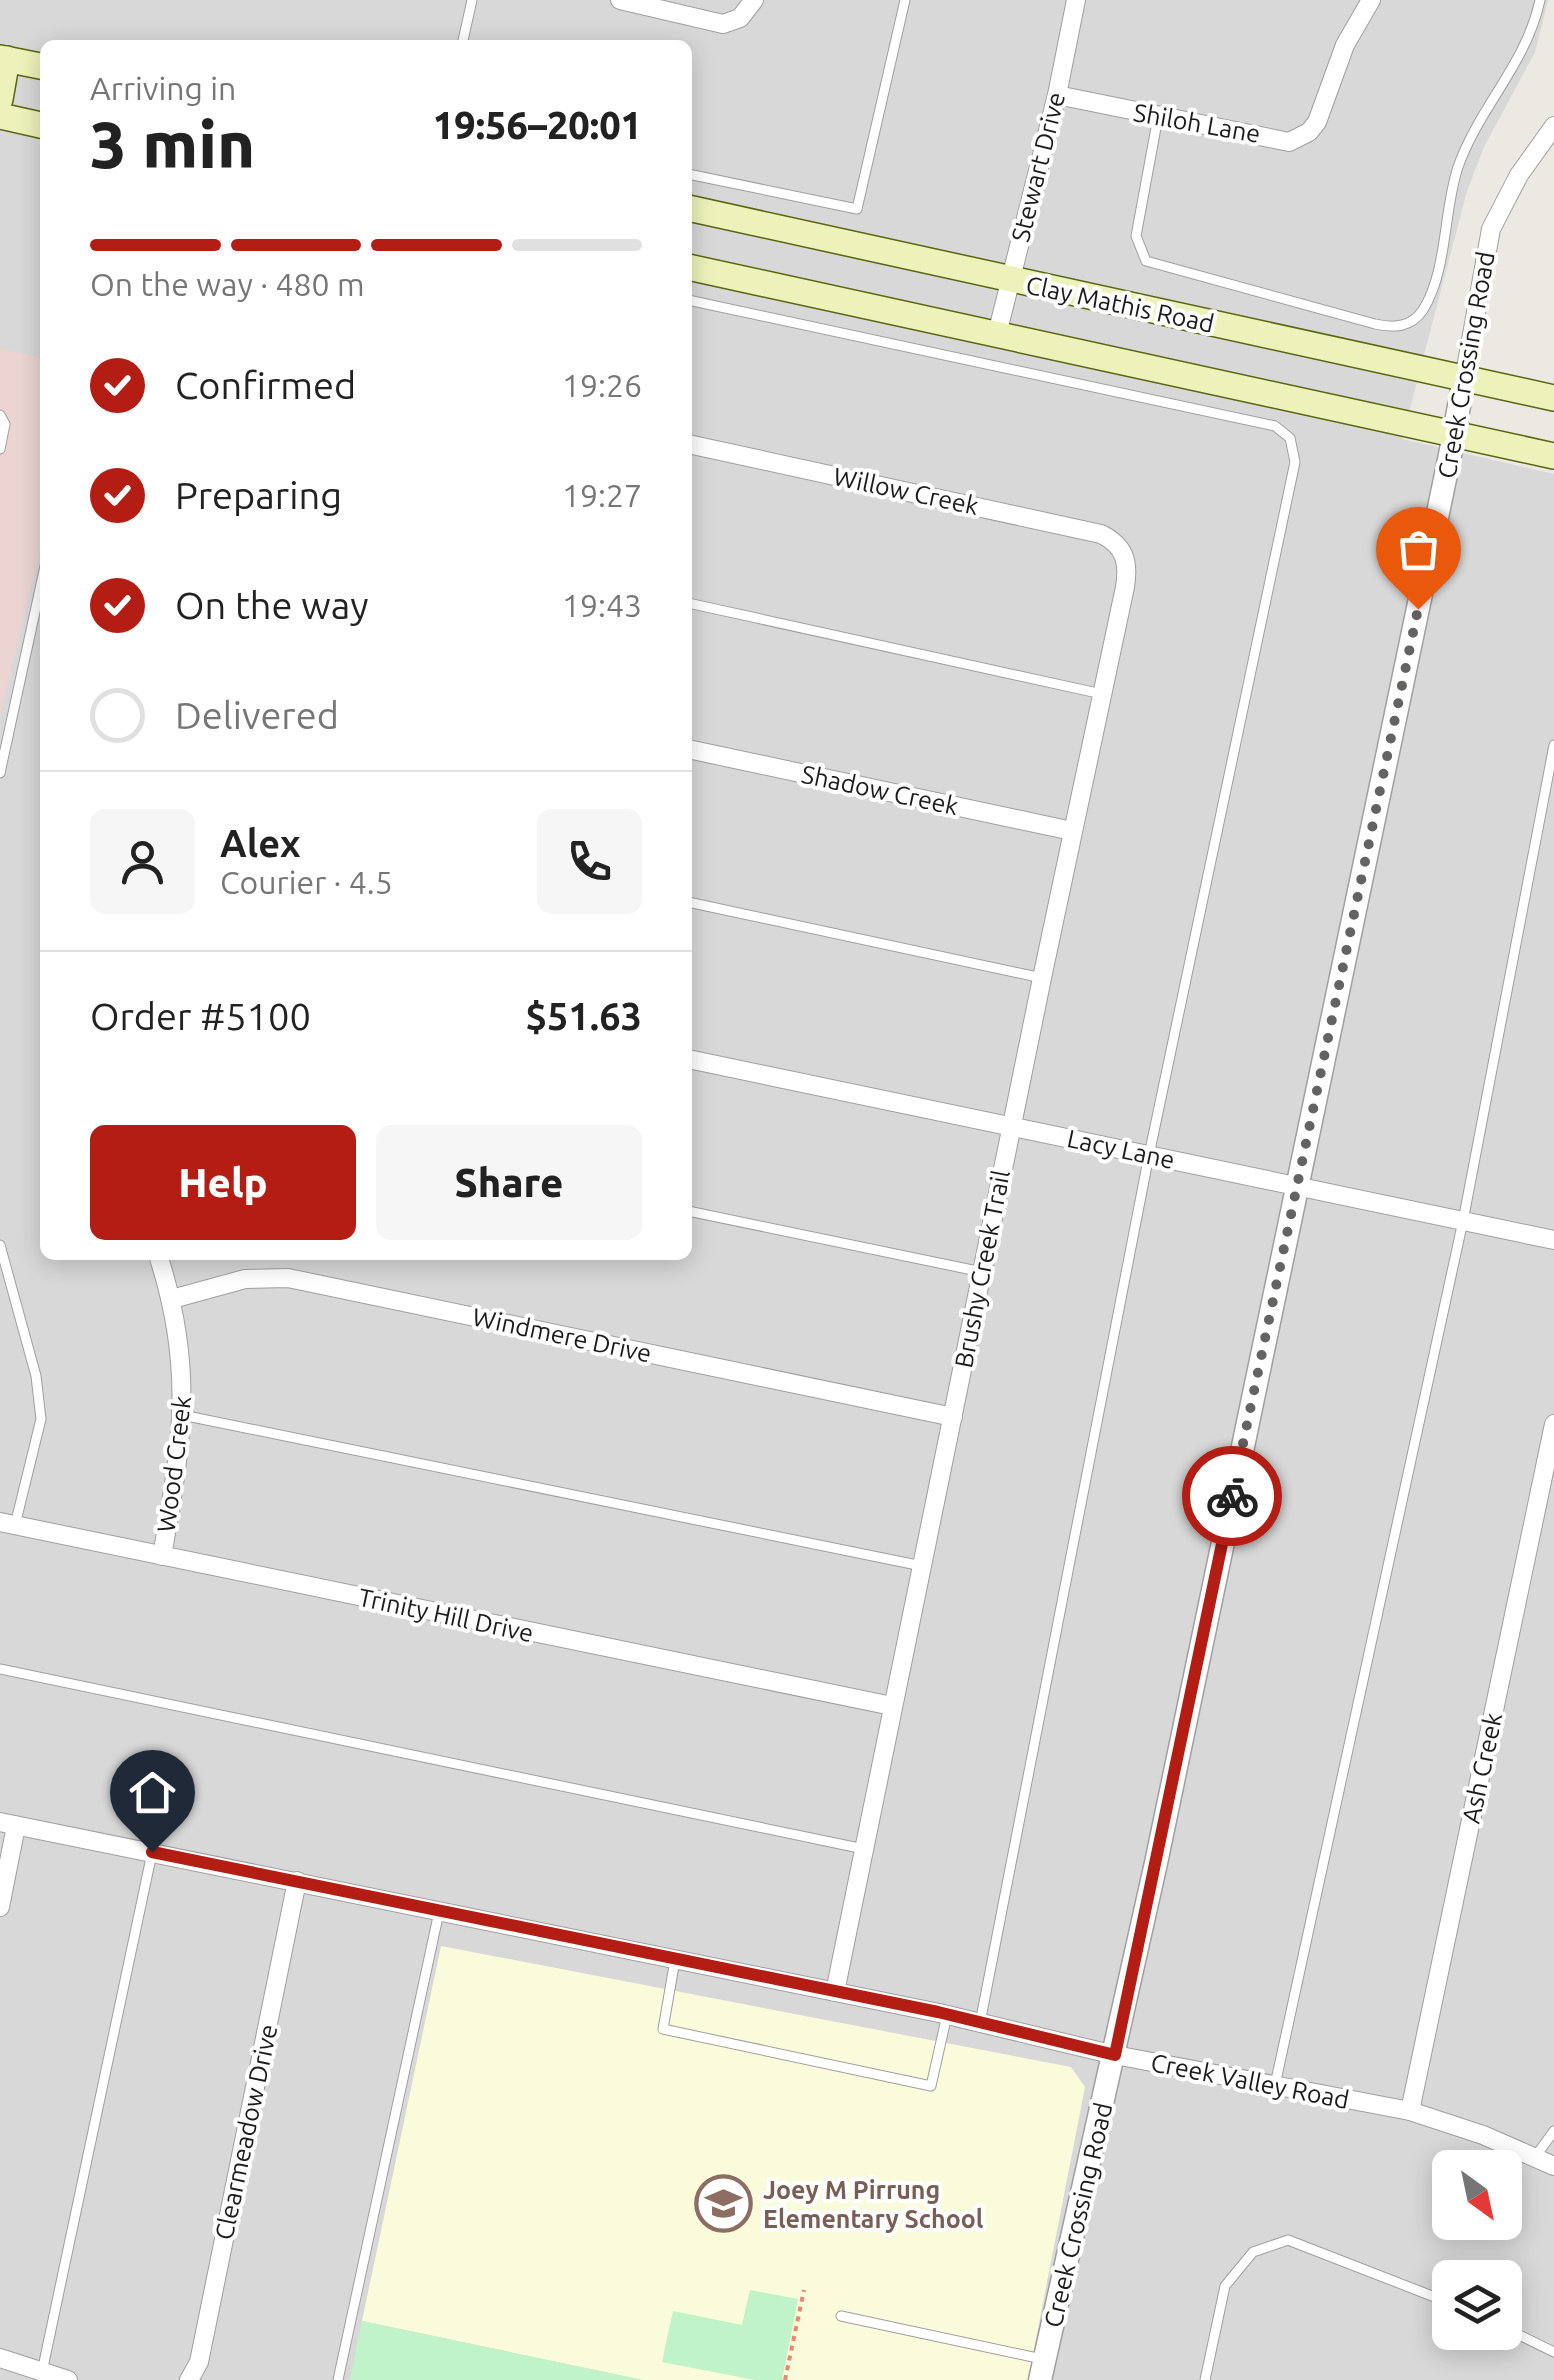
<!DOCTYPE html>
<meta charset="utf-8">
<style>
body{margin:0;font-family:Ubuntu,sans-serif;background:#f6f6f6;color:#222;height:100vh;display:flex;flex-direction:column;font-size:38px;white-space:nowrap}
*{box-sizing:border-box;margin:0}
p{font-size:32px;color:#767676}
.icon{flex:none;width:55px;height:55px;fill:none;stroke:currentColor;stroke-width:2;stroke-linecap:round;stroke-linejoin:round}
.map{position:relative;flex:1;overflow:hidden}
.panel{position:absolute;left:40px;top:40px;width:652px;height:1220px;display:flex;flex-direction:column;background:#fff;border-radius:15px;box-shadow:0 5px 25px #0003}
.panel>*{flex:none}
.needle{width:65px;rotate:147deg}
.tools{position:absolute;left:1432px;top:2150px;display:grid;gap:20px}
.tools a{display:grid;place-items:center;width:90px;height:90px;border-radius:15px;background:#fff;box-shadow:0 5px 25px #0003;font-size:50px}
.pin{position:absolute;display:grid;place-items:center;width:85px;height:85px;color:#fff;margin:-102px -42px;border-radius:50% 50% 50% 0;rotate:-45deg;box-shadow:0 0 10px #0007}
.pin .icon{rotate:45deg}
.courier{position:absolute;display:grid;place-items:center;width:100px;height:100px;margin:-50px;border:8px solid #b31d13;border-radius:50%;background:#fff;color:#222;box-shadow:0 2px 12px #0007}
.head em{font-style:normal;font-weight:800}
.head div{display:flex;flex-direction:column-reverse}
.head{display:flex;align-items:center;justify-content:space-between;height:170px;padding:0 50px}
h1{font-size:65px;font-weight:800;line-height:75px}
.bar{display:grid;grid-template-columns:repeat(4,1fr);gap:15px 10px;align-content:center;height:120px;padding:0 50px}
.bar i{height:12px;border-radius:8px;background:#e0e0e0}
.bar .on{background:#b31d13}
.bar p{grid-column:span 4}
.line{display:flex;align-items:center;gap:25px;padding:0 50px;border-top:2px solid #e0e0e0}
.line div{flex:1}
.round{display:grid;place-items:center;flex:none;width:105px;height:105px;border-radius:15px;background:#f6f6f6}
ol{padding:0 50px;list-style:none}
li{display:flex;align-items:center;gap:30px;height:110px}
li p{margin-inline-start:auto}
li .icon{padding:10px;border-radius:50%;background:#b31d13;color:#fff;stroke-width:4}
li:last-child{color:#767676}
li i{width:55px;height:55px;border:5px solid #e0e0e0;border-radius:50%}
.action{display:flex;gap:20px;margin-top:auto;padding:20px 50px}
.action a{flex:1;height:115px;border-radius:15px;background:#b31d13;color:#fff;font-size:40px;font-weight:800;line-height:115px;text-align:center}
.action a+a{background:#f6f6f6;color:#222}
.map>svg:first-child{display:block}
.residential{fill:#d9d8d8;fill-rule:evenodd}
.commercial{fill:#ebd4d2}
.education{fill:#f9fbdb}
.park{fill:#c1f3c8}
.lines{fill:none;stroke-linecap:round;stroke-linejoin:round}
.service-casing{stroke:#9f9f9f;stroke-width:11}
.minor-casing{stroke:#9f9f9f;stroke-width:20}
.tertiary-casing{stroke:#9f9f9f;stroke-width:25}
.secondary-casing{stroke:#57650f;stroke-width:28}
.path{stroke:#eb8773;stroke-width:4;stroke-dasharray:5 5;stroke-linecap:butt}
.service{stroke:#fff;stroke-width:9}
.minor{stroke:#fff;stroke-width:18}
.tertiary{stroke:#fff;stroke-width:22}
.secondary{stroke:#ecf2b9;stroke-width:25}
.done{stroke:#646361;stroke-width:10;stroke-dasharray:0 18}
.route{stroke:#b31d13;stroke-width:12}
.labels{text-anchor:middle;stroke-width:8;stroke-linejoin:round;paint-order:stroke}
.street-label{font-size:25px;fill:#1b1b1b;stroke:#fff}
.education-label{font-size:25px;font-weight:bold;fill:#785e54;stroke:#fff;text-anchor:start}
</style>
<div class="map">
<svg width="1554" height="2380" viewBox="0 0 1554 2380">
<rect width="100%" height="100%" fill="#ece9e2"/>
<path class="residential" d="M0 0H1548L1535 52 1484 147 1467 191 1402 439 1554 474V2380H0ZM45 45H688V1255H45ZM1450 2168H1505V2222H1450ZM1450 2278H1505V2332H1450Z"/>
<polygon class="commercial" points="0,349 45,359 45,530 0,716"/>
<polygon class="education" points="441,1946 1071,2067 1085,2087 1028,2380 643,2380 362,2321"/>
<g class="park">
<polygon points="750,2290 798,2299 782,2380 755,2380 662,2362 673,2311 742,2325"/>
<polygon points="362,2321 643,2380 350,2380"/>
</g>
<g class="lines">
<defs>
<g id="service">
<polyline points="462,45 472,0"/>
<path d="M1158 117 1136 236 1146 261 1375 324C1393 328 1411 328 1423 310 1448 269 1443 212 1458 167 1479 107 1526 65 1540 0"/>
<polyline points="688,174 857,209 905,0"/>
<polyline points="688,300 1275,426 1290,438 1295,462 1149,1155 980,2023"/>
<polyline points="0,415 5,424 0,449"/>
<polyline points="688,603 1102,694"/>
<polyline points="0,773 45,566"/>
<polyline points="688,902 1042,978"/>
<polyline points="688,1211 982,1272"/>
<polyline points="0,1245 36,1376 41,1419 15,1525"/>
<polyline points="182,1415 922,1566"/>
<polyline points="0,1669 864,1849"/>
<polyline points="675,1960 663,2029 931,2086 947,2015"/>
<polyline points="1275,2085 1463,1221 1554,745"/>
<polyline points="1535,2157 1554,2131"/>
<polyline points="841,2316 1042,2359"/>
<polyline points="1505,2328 1554,2352"/>
<polyline points="42,2372 152,1853"/>
<polyline points="338,2380 439,1912"/>
<polyline points="1205,2380 1225,2286 1253,2252 1288,2240 1450,2303"/>
</g>
<g id="minor">
<polyline points="620,0 723,24 740,18 754,0"/>
<polyline points="1057,95 1289,142 1309,132 1317,122 1345,45 1371,0"/>
<polyline points="997,334 1057,95 1076,0"/>
<polyline points="1464,379 1491,229 1519,175 1554,126"/>
<path d="M688 444 1101 534C1125 546 1129 562 1125 587L1042 978 835 1992"/>
<polyline points="688,749 1072,831"/>
<polyline points="688,1059 1554,1240"/>
<path d="M158 1255C195 1369 182 1442 162 1556"/>
<polyline points="172,1299 245,1279 288,1278 953,1417"/>
<polyline points="0,1522 892,1706"/>
<polyline points="0,1822 939,2013 1115,2055 1410,2111 1483,2135 1554,2166"/>
<polyline points="0,1907 16,1826"/>
<polyline points="1410,2111 1554,1424"/>
<polyline points="0,2358 68,2380"/>
<polyline points="189,2380 199,2362 297,1881"/>
</g>
<polyline id="tertiary" points="1040,2380 1156,1863 1450,455 1464,379"/>
<g id="secondary">
<polyline points="0,58 45,67"/>
<polyline points="0,99 7,59"/>
<polyline points="0,116 45,126"/>
<polyline points="688,208 1554,398"/>
<polyline points="688,267 1554,456"/>
</g>
</defs>
<use href="#service" class="service-casing"/>
<use href="#minor" class="minor-casing"/>
<use href="#tertiary" class="tertiary-casing"/>
<use href="#secondary" class="secondary-casing"/>
<polyline class="path" points="785,2380 804,2290"/>
<use href="#service" class="service"/>
<use href="#minor" class="minor"/>
<use href="#tertiary" class="tertiary"/>
<use href="#secondary" class="secondary"/>
</g>
<g class="lines">
<polyline class="done" points="1232,1496 1418,609"/>
<polyline class="route" points="152,1852 938,2012 1115,2055 1232,1496"/>
</g>
<defs>
<symbol id="school-ring" viewBox="-11 -11 22 22"><circle r="9.5" fill="#fff" stroke="#8d6e63" stroke-width="1.5"/><path d="M0-5L7-2L0 1L-7-2ZM-4 1L0 2.5L4 1V4Q0 6-4 4Z" fill="#8d6e63"/></symbol>
</defs>
<g fill-rule="evenodd">
<use href="#school-ring" x="692" y="2172" width="63" height="63"/>
</g>
<g class="labels">
<g class="street-label">
<text transform="translate(1197 123) rotate(10)" y="9">Shiloh Lane</text>
<text transform="translate(1038 167) rotate(-76)" y="9">Stewart Drive</text>
<text transform="translate(1120 304) rotate(12)" y="9">Clay Mathis Road</text>
<text transform="translate(1466 365) rotate(-80)" y="9">Creek Crossing Road</text>
<text transform="translate(906 491) rotate(12)" y="9">Willow Creek</text>
<text transform="translate(880 790) rotate(12)" y="9">Shadow Creek</text>
<text transform="translate(1121 1149) rotate(12)" y="9">Lacy Lane</text>
<text transform="translate(982 1269) rotate(-79)" y="9">Brushy Creek Trail</text>
<text transform="translate(562 1335) rotate(12)" y="9">Windmere Drive</text>
<text transform="translate(174 1464) rotate(-83)" y="9">Wood Creek</text>
<text transform="translate(446 1615) rotate(12)" y="9">Trinity Hill Drive</text>
<text transform="translate(1482 1768) rotate(-78)" y="9">Ash Creek</text>
<text transform="translate(1250 2081) rotate(11)" y="9">Creek Valley Road</text>
<text transform="translate(246 2132) rotate(-78)" y="9">Clearmeadow Drive</text>
<text transform="translate(1078 2215) rotate(-77)" y="9">Creek Crossing Road</text>
</g>
<g class="education-label">
<text x="763" y="2199">Joey M Pirrung<tspan x="763" dy="29">Elementary School</tspan></text>
</g>
</g>
</svg>
<div class="tools">
<a><svg class="needle" viewBox="-14 -14 28 28"><path d="M0-13l5 13h-10z" fill="#e53935"/><path d="M0 13l5-13h-10z" fill="#767676"/></svg></a>
<a><svg class="icon" aria-label="layers" viewBox="0 0 24 24"><path d="M12 4l9 5-9 5-9-5zM3 14l9 5 9-5"/></svg></a>
</div>
<div class="pin" style="left:1418px;top:609px;background:#ea580c"><svg class="icon" aria-label="bag" viewBox="0 0 24 24"><path d="M5 8h14l-1 12H6zM9 8a3 3 0 0 1 6 0"/></svg></div>
<div class="pin" style="left:152px;top:1852px;background:#1f2937"><svg class="icon" aria-label="home" viewBox="0 0 24 24"><path d="M3 11l9-7 9 7M6 9v11h12V9"/></svg></div>
<div class="courier" style="left:1232px;top:1496px"><svg class="icon" aria-label="bike" viewBox="0 0 24 24"><circle cx="6" cy="16" r="4"/><circle cx="18" cy="16" r="4"/><path d="M6 16l4-8h5l3 8M10 8l3 8H6M13 5h3"/></svg></div>
<section class="panel">
<div class="head"><div><h1>3 min</h1><p>Arriving in</p></div><em>19:56–20:01</em></div>
<div class="bar"><i class="on"></i><i class="on"></i><i class="on"></i><i></i><p>On the way · 480 m</p></div>
<ol>
<li><svg class="icon" aria-label="check" viewBox="0 0 24 24"><path d="M5 12l5 5 9-10"/></svg>Confirmed<p>19:26</p></li>
<li><svg class="icon" aria-label="check" viewBox="0 0 24 24"><path d="M5 12l5 5 9-10"/></svg>Preparing<p>19:27</p></li>
<li><svg class="icon" aria-label="check" viewBox="0 0 24 24"><path d="M5 12l5 5 9-10"/></svg>On the way<p>19:43</p></li>
<li><i></i>Delivered</li>
</ol>
<div class="line" style="height:180px"><a class="round"><svg class="icon" aria-label="person" viewBox="0 0 24 24"><circle cx="12" cy="8" r="4"/><path d="M4 21q1-7 8-7t8 7"/></svg></a><div><b>Alex</b><p>Courier · 4.5</p></div><a class="round"><svg class="icon" aria-label="phone" viewBox="0 0 24 24"><path d="M5 4h4l2 5-3 2q2 4 5 5l2-3 5 2v4C11 20 4 13 5 4z"/></svg></a></div>
<div class="line" style="height:130px"><div>Order #5100</div><b>$51.63</b></div>
<div class="action"><a>Help</a><a>Share</a></div>
</section>
</div>
